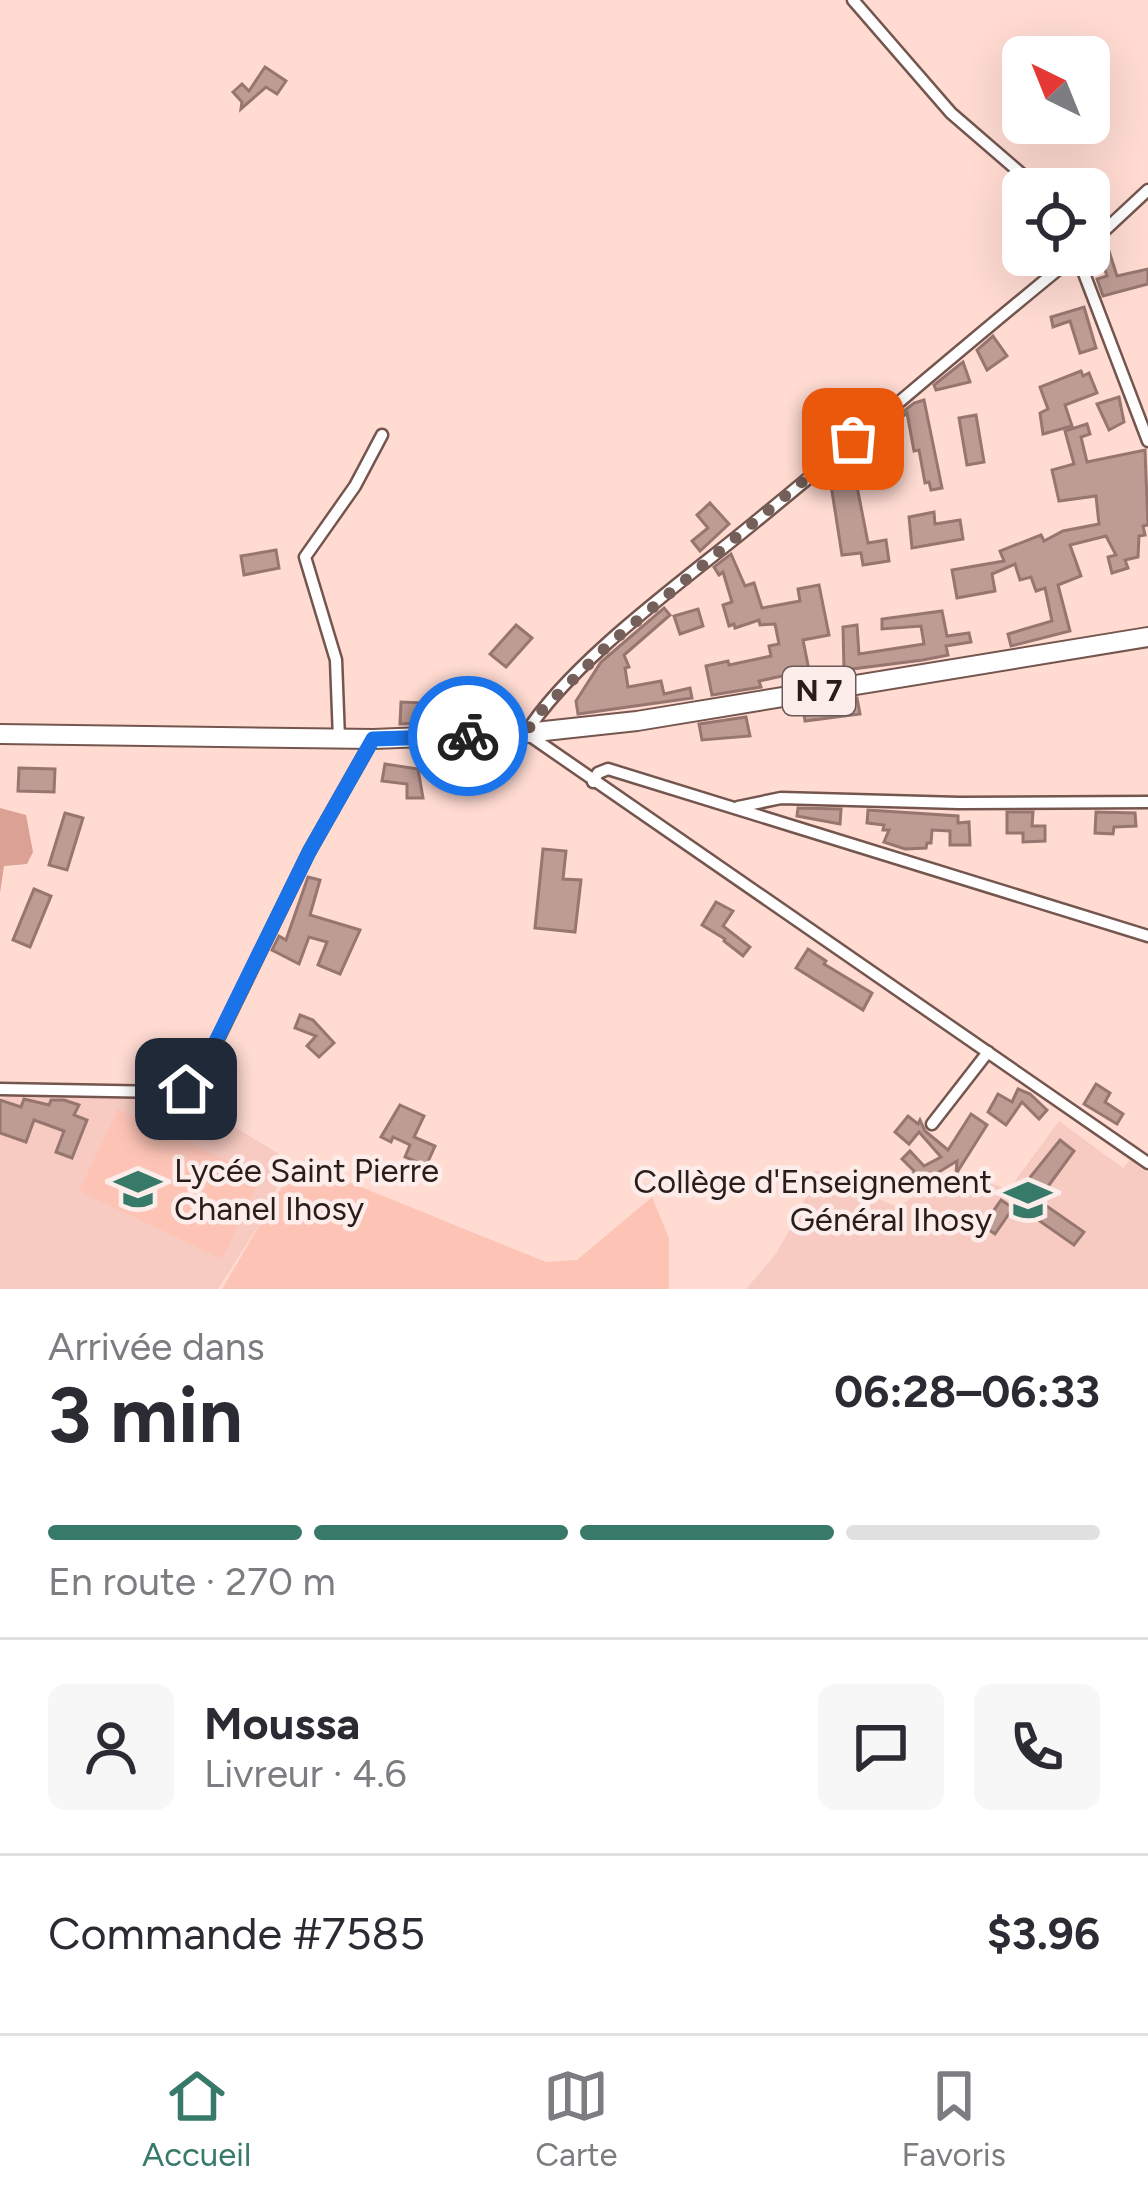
<!DOCTYPE html>
<html lang="fr">
<meta charset="utf-8">
<style>
body{margin:0;font-family:Figtree,sans-serif;background:#f7f7f7;color:#2b2b33;height:100vh;display:flex;flex-direction:column;font-size:45px;white-space:nowrap}
*{box-sizing:border-box;margin:0}
p{font-size:39px;color:#7c7c81}
.icon{flex:none;width:66px;height:66px;fill:none;stroke:currentColor;stroke-width:2;stroke-linecap:round;stroke-linejoin:round}
.map{position:relative;height:1289px;overflow:hidden}
.sheet{display:flex;flex-direction:column;background:#fff;flex:1}
.sheet>*{flex:none}
.needle{width:78px;rotate:317deg}
.controls{position:absolute;left:1002px;top:36px;display:grid;gap:24px}
.controls a{display:grid;place-items:center;width:108px;height:108px;border-radius:18px;background:#fff;box-shadow:0 12px 48px #0002;font-size:60px}
.pin{position:absolute;display:grid;place-items:center;width:102px;height:102px;color:#fff;margin:-51px;border-radius:24px;box-shadow:0 6px 18px #0006}
.courier{position:absolute;display:grid;place-items:center;width:120px;height:120px;margin:-60px;border:9px solid #1a73e8;border-radius:50%;background:#fff;color:#222;box-shadow:0 3px 15px #0007}
.overview em{font-style:normal;font-weight:700}
.overview div{display:flex;flex-direction:column-reverse}
.overview{display:flex;align-items:center;justify-content:space-between;height:204px;padding:0 48px}
h1{font-size:78px;font-weight:700;line-height:90px}
.bar{display:grid;grid-template-columns:repeat(4,1fr);gap:18px 12px;align-content:center;height:144px;padding:0 48px}
.bar i{height:15px;border-radius:9px;background:#e1e1e2}
.bar .current{background:#387a6a}
.bar p{grid-column:span 4}
.line{display:flex;align-items:center;gap:30px;padding:0 48px;border-top:3px solid #e1e1e2}
.line div{flex:1}
.round{display:grid;place-items:center;flex:none;width:126px;height:126px;border-radius:18px;background:#f7f7f7}
.dock{display:flex;justify-content:space-around;align-items:center;height:168px;border-top:3px solid #e1e1e2;background:#fff;font-size:33px;color:#7c7c81}
.dock a{display:grid;justify-items:center;gap:6px}
.dock .current{color:#387a6a}
.map>svg:first-child{display:block}
.built{fill:#f7cbc2}
.green{fill:#fdc4b6}
.forest{fill:#daa194}
.building{fill:#be9c94;stroke:#96766e;stroke-width:3}
.lines{fill:none;stroke-linecap:round;stroke-linejoin:round}
.minor-casing{stroke:#74564f;stroke-width:15}
.primary-casing{stroke:#74564f;stroke-width:22}
.minor{stroke:#fff;stroke-width:10}
.primary{stroke:#fff;stroke-width:18}
.done{stroke:#745f5a;stroke-width:12;stroke-dasharray:0 21.6}
.route{stroke:#1a73e8;stroke-width:15}
.labels{text-anchor:middle;stroke-width:9;stroke-linejoin:round;paint-order:stroke}
.shield{fill:#fcedea;stroke:#685b58;stroke-width:3}
.shield-label{font-size:30px;font-weight:bold;fill:#291c19}
.poi-label{font-size:33px;fill:#291c19;stroke:#fcedea;text-anchor:start}
</style>
<div class="map">
<svg width="1148" height="1289" viewBox="0 0 1148 1289">
<rect width="100%" height="100%" fill="#ffdbd2"/>
<g class="built">
<polygon points="15,1094 197,1099 210,1112 289,1160 264,1217 218,1289 0,1289 0,1099"/>
<polygon points="1059,1121 1123,1168 1130,1160 1148,1173 1148,1289 746,1289 775,1255 800,1212 815,1170 897,1207 928,1188 966,1176 1009,1189"/>
</g>
<g class="green">
<polygon points="118,1109 261,1177 222,1259 79,1191"/>
<polygon points="297,1161 546,1262 577,1260 652,1197 669,1238 669,1289 222,1289"/>
</g>
<polygon class="forest" points="0,808 26,815 33,852 27,864 4,866 0,893"/>
<g class="building">
<polygon points="265,67 286,81 277,94 266,87 241,109 242,102 233,92 242,84 249,91"/>
<polygon points="1109,251 1117,276 1148,269 1148,284 1103,296 1097,279 1107,276 1100,254"/>
<polygon points="1084,307 1096,348 1080,353 1070,321 1053,327 1051,317"/>
<polygon points="993,336 1007,356 987,370 977,350"/>
<polygon points="963,362 970,382 936,390 934,385"/>
<polygon points="1081,371 1083,376 1089,373 1097,393 1065,405 1072,426 1043,434 1040,413 1048,409 1040,387"/>
<polygon points="1119,397 1124,422 1109,430 1097,404"/>
<polygon points="924,400 942,488 931,490 929,482 925,483 919,450 914,451 907,413 902,417 900,414 914,403"/>
<polygon points="976,415 984,462 967,465 959,418"/>
<polygon points="1087,424 1090,434 1081,437 1087,462 1145,450 1148,525 1143,526 1145,535 1139,536 1138,557 1125,560 1128,568 1112,573 1108,557 1116,555 1106,536 1070,545 1081,576 1058,585 1070,631 1011,646 1008,634 1052,621 1045,588 1036,591 1031,577 1020,580 1015,564 992,574 995,591 957,598 952,570 1004,561 1000,551 1041,535 1044,541 1063,531 1099,524 1096,496 1059,501 1052,470 1074,464 1065,431"/>
<polygon points="879,431 883,435 855,459 859,475 855,476 868,543 886,540 889,561 863,565 861,553 842,555 831,485 842,482 838,466"/>
<polygon points="710,503 729,524 700,551 692,541 708,528 697,515"/>
<polygon points="934,512 935,524 960,520 963,539 912,548 909,517"/>
<polygon points="276,550 279,568 244,575 241,556"/>
<polygon points="731,554 745,586 754,583 762,608 800,601 798,589 819,585 829,635 803,640 809,670 759,681 761,687 712,695 706,666 728,661 729,665 771,656 769,646 779,644 775,624 760,625 759,620 735,628 734,624 729,626 723,605 732,602 723,572 719,575 714,567"/>
<polygon points="664,608 670,615 624,655 629,667 625,668 628,687 661,681 664,694 690,688 692,698 578,714 576,701 601,662"/>
<polygon points="698,609 703,626 680,634 674,616"/>
<polygon points="942,611 947,636 969,633 971,642 946,646 948,655 923,660 844,670 843,627 857,625 859,654 924,644 921,626 882,629 882,619"/>
<polygon points="516,625 532,638 506,667 490,654"/>
<polygon points="450,692 460,694 457,722 400,724 401,702 448,704"/>
<polygon points="857,698 860,714 805,721 803,707"/>
<polygon points="746,717 750,736 702,740 699,724"/>
<polygon points="483,748 510,749 508,766 481,765"/>
<polygon points="385,764 418,769 423,798 407,798 407,784 382,781"/>
<polygon points="19,768 55,769 54,792 18,791"/>
<polygon points="798,808 841,809 840,824 797,816"/>
<polygon points="868,810 958,816 958,823 969,822 970,845 950,845 950,831 932,830 931,843 927,843 926,848 905,849 884,842 889,830 883,830 884,825 867,823"/>
<polygon points="1007,812 1033,812 1032,826 1045,826 1045,841 1023,842 1023,833 1007,833"/>
<polygon points="1096,812 1135,813 1136,826 1114,827 1113,834 1095,833"/>
<polygon points="65,813 83,818 67,870 49,865"/>
<polygon points="543,849 566,851 563,879 581,880 575,932 535,928"/>
<polygon points="308,877 320,880 310,915 360,930 340,974 318,965 327,942 309,937 299,964 272,950 279,936 286,940"/>
<polygon points="34,889 51,896 30,947 13,940"/>
<polygon points="716,902 733,911 723,926 750,947 743,956 724,941 725,939 702,925"/>
<polygon points="808,949 826,961 824,964 872,993 863,1010 796,968"/>
<polygon points="300,1015 313,1020 334,1043 319,1057 307,1046 316,1036 295,1028"/>
<polygon points="1096,1084 1110,1093 1105,1102 1123,1114 1117,1124 1084,1104"/>
<polygon points="1018,1089 1030,1094 1047,1110 1039,1119 1022,1102 1006,1125 988,1112 998,1094 1012,1102"/>
<polygon points="24,1099 49,1105 51,1100 64,1100 79,1105 74,1115 87,1120 72,1158 56,1152 64,1131 34,1120 26,1142 0,1133 0,1100 21,1107"/>
<polygon points="400,1105 424,1116 414,1137 435,1146 426,1166 405,1157 410,1145 393,1137 391,1142 381,1137"/>
<polygon points="971,1114 987,1125 956,1174 957,1161 914,1187 908,1177 915,1172 902,1159 910,1151 924,1166 941,1157 919,1132 909,1144 895,1132 908,1116 918,1124 920,1120 925,1131 948,1150"/>
<polygon points="1060,1140 1074,1151 1038,1200 1084,1232 1074,1245 1011,1201"/>
<polygon points="1001,1200 1013,1208 995,1234 983,1226"/>
</g>
<g class="lines">
<defs>
<g id="minor">
<polyline points="853,0 951,113 1039,189"/>
<polyline points="1089,245 1148,190"/>
<path d="M1076 255C967 343 862 435 754 523 686 579 571 661 526 733L1148 1163"/>
<polyline points="1077,255 1148,441"/>
<polyline points="339,739 336,660 305,557 355,486 382,435"/>
<polyline points="593,782 598,773 608,769 1148,936"/>
<polyline points="738,807 781,798 959,803 1148,802"/>
<polyline points="0,1089 164,1092 186,1089 197,1082 309,852 373,739"/>
<polyline points="932,1124 988,1052"/>
</g>
<polyline id="primary" points="0,734 373,739 526,733 637,721 1148,637"/>
</defs>
<use href="#minor" class="minor-casing"/>
<use href="#primary" class="primary-casing"/>
<use href="#minor" class="minor"/>
<use href="#primary" class="primary"/>
</g>
<g class="lines">
<polyline class="done" points="468,736 526,733 536,716 608,645 853,439"/>
<polyline class="route" points="186,1089 196,1082 309,852 373,739 468,736"/>
</g>
<defs>
<symbol id="school-bare" viewBox="-9 -9 18 18"><path d="M0-5L7-2L0 1L-7-2ZM-4 1L0 2.5L4 1V4Q0 6-4 4Z" fill="#387a6a" stroke="#fcedea" stroke-width="2.5" paint-order="stroke"/></symbol>
</defs>
<g fill-rule="evenodd">
<use href="#school-bare" x="105" y="1156" width="66" height="66"/>
<use href="#school-bare" x="995" y="1167" width="66" height="66"/>
</g>
<g class="labels">
<rect class="shield" x="783" y="667" width="72" height="48" rx="9"/>
<g class="shield-label">
<text x="819" y="701">N 7</text>
</g>
<g class="poi-label">
<text x="174" y="1182">Lycée Saint Pierre<tspan x="174" dy="38">Chanel Ihosy</tspan></text>
<text x="992" y="1193" text-anchor="end">Collège d'Enseignement<tspan x="992" dy="38">Général Ihosy</tspan></text>
</g>
</g>
</svg>
<div class="controls">
<a><svg class="needle" viewBox="-14 -14 28 28"><path d="M0-13l5 13h-10z" fill="#e53935"/><path d="M0 13l5-13h-10z" fill="#7c7c81"/></svg></a>
<a><svg class="icon" aria-label="locate" viewBox="0 0 24 24"><circle cx="12" cy="12" r="6"/><path d="M12 2v4M12 18v4M2 12h4M18 12h4"/></svg></a>
</div>
<div class="pin" style="left:853px;top:439px;background:#ea580c"><svg class="icon" aria-label="bag" viewBox="0 0 24 24"><path d="M5 8h14l-1 12H6zM9 8a3 3 0 0 1 6 0"/></svg></div>
<div class="pin" style="left:186px;top:1089px;background:#1f2937"><svg class="icon" aria-label="home" viewBox="0 0 24 24"><path d="M3 11l9-7 9 7M6 9v11h12V9"/></svg></div>
<div class="courier" style="left:468px;top:736px"><svg class="icon" aria-label="bike" viewBox="0 0 24 24"><circle cx="6" cy="16" r="4"/><circle cx="18" cy="16" r="4"/><path d="M6 16l4-8h5l3 8M10 8l3 8H6M13 5h3"/></svg></div>
</div>
<section class="sheet">
<div class="overview"><div><h1>3 min</h1><p>Arrivée dans</p></div><em>06:28–06:33</em></div>
<div class="bar"><i class="current"></i><i class="current"></i><i class="current"></i><i></i><p>En route · 270 m</p></div>
<div class="line" style="height:216px"><a class="round"><svg class="icon" aria-label="person" viewBox="0 0 24 24"><circle cx="12" cy="8" r="4"/><path d="M4 21q1-7 8-7t8 7"/></svg></a><div><b>Moussa</b><p>Livreur · 4.6</p></div><a class="round"><svg class="icon" aria-label="chat" viewBox="0 0 24 24"><path d="M4 5h16v11H9l-5 4z"/></svg></a><a class="round"><svg class="icon" aria-label="phone" viewBox="0 0 24 24"><path d="M5 4h4l2 5-3 2q2 4 5 5l2-3 5 2v4C11 20 4 13 5 4z"/></svg></a></div>
<div class="line" style="height:156px"><div>Commande #7585</div><b>$3.96</b></div>
</section>
<nav class="dock">
<a class="current"><svg class="icon" aria-label="home" viewBox="0 0 24 24"><path d="M3 11l9-7 9 7M6 9v11h12V9"/></svg>Accueil</a>
<a><svg class="icon" aria-label="map" viewBox="0 0 24 24"><path d="M3 6l6-2 6 2 6-2v14l-6 2-6-2-6 2zM9 4v14M15 6v14"/></svg>Carte</a>
<a><svg class="icon" aria-label="saved" viewBox="0 0 24 24"><path d="M7 4h10v16l-5-4-5 4z"/></svg>Favoris</a>
</nav>
